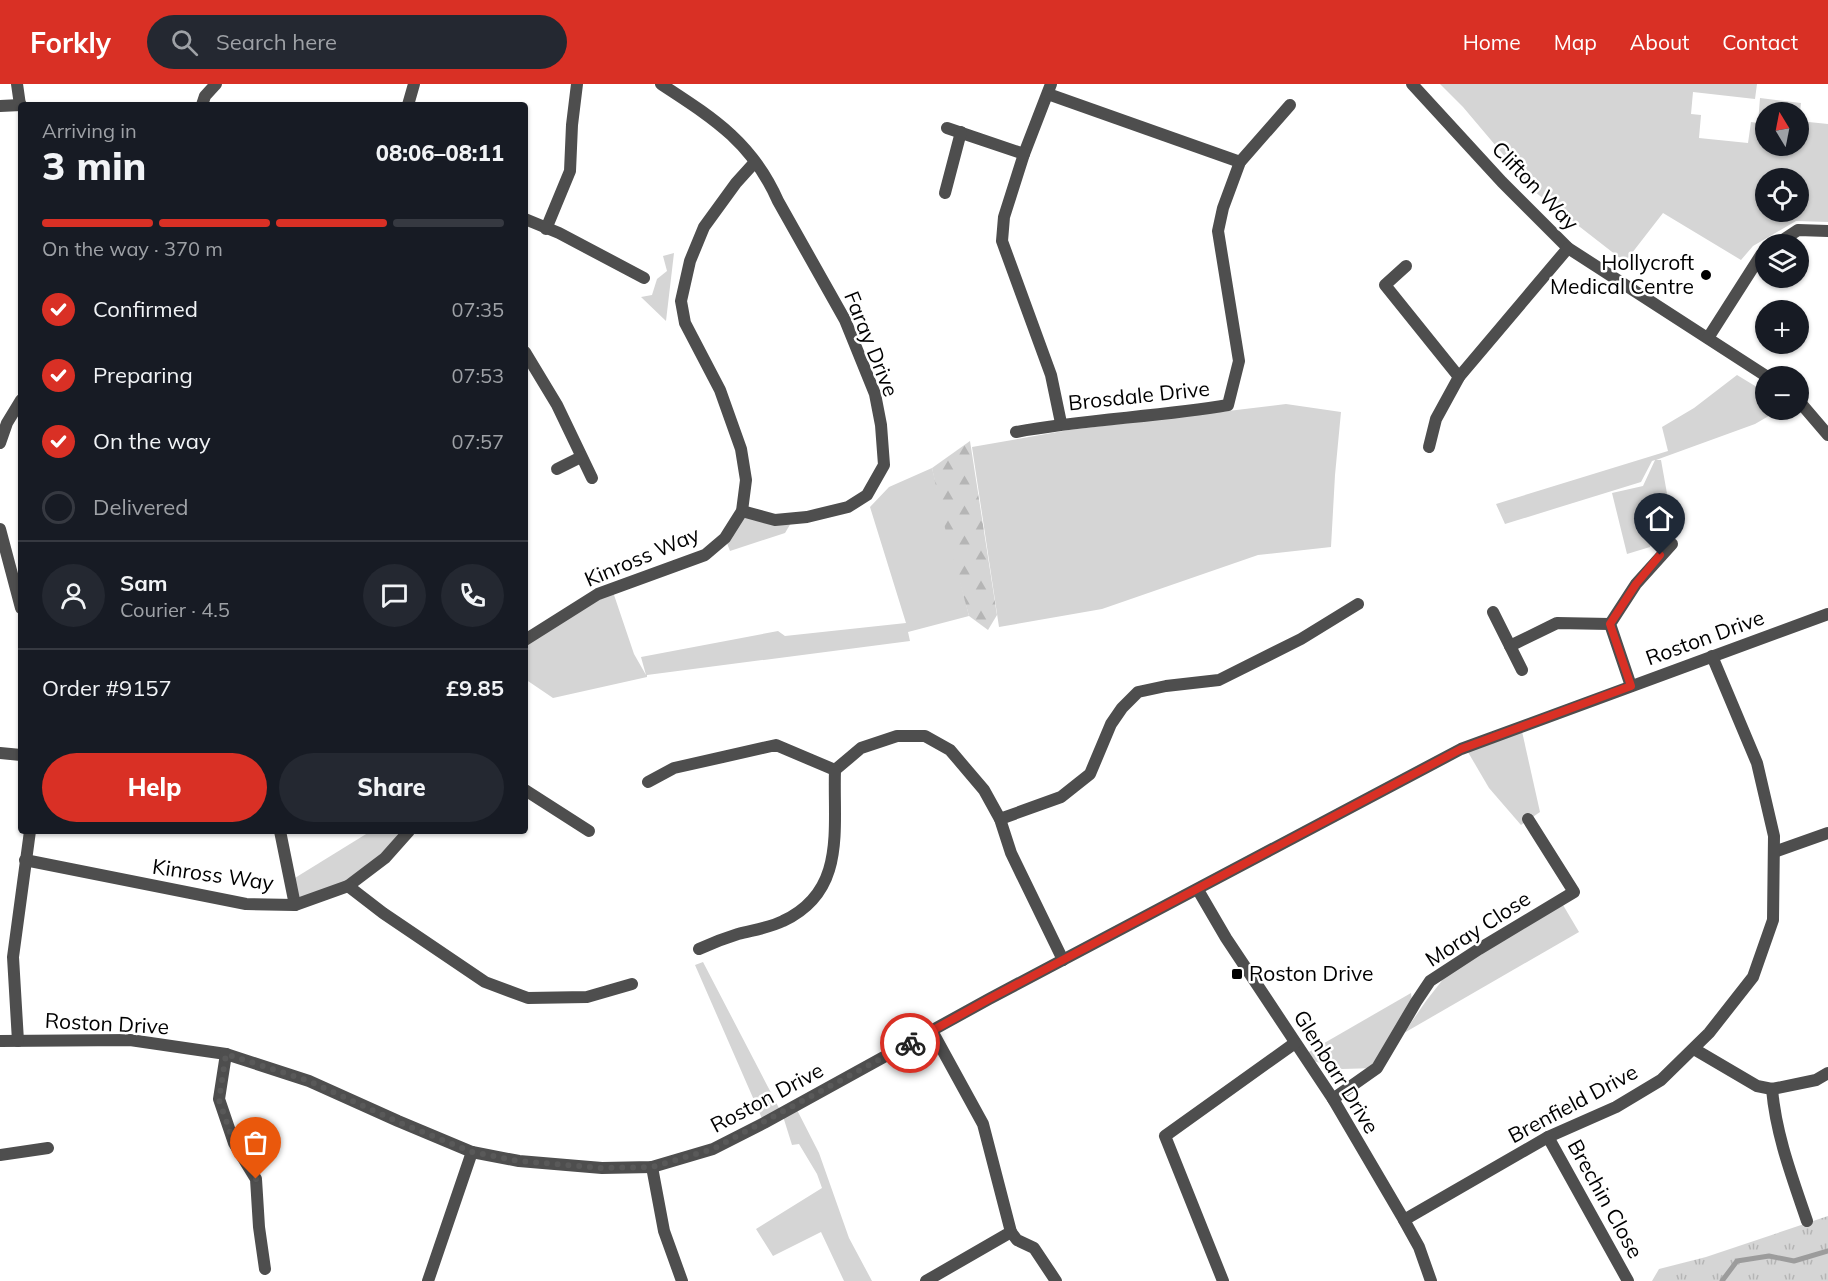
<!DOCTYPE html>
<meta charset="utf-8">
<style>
body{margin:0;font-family:Mulish,sans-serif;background:#242831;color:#f1f3f6;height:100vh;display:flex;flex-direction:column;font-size:22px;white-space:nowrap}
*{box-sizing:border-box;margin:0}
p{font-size:20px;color:#9ea1a6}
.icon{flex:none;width:33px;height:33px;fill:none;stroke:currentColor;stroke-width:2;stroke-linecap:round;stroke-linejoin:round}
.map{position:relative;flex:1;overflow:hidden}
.drawer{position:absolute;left:18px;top:18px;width:510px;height:732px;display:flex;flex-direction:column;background:#171b24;border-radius:6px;box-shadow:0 2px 4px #0004}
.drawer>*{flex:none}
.needle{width:39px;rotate:350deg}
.tools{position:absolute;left:1755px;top:18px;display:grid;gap:12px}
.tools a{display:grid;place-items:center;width:54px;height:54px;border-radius:50%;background:#171b24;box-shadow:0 2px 4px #0004;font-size:30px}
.pin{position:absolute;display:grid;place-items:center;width:51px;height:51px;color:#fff;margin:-62px -26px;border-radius:50% 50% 50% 0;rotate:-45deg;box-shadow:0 0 6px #0007}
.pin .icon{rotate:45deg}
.courier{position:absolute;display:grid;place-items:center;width:60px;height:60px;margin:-30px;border:4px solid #d93025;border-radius:50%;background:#fff;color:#222;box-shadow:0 2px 8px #0007}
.headline em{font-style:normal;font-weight:800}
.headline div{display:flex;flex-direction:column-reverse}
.headline{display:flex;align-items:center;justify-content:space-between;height:102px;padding:0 24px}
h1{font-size:39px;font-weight:800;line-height:45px}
.bar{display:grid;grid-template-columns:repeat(4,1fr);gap:9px 6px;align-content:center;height:72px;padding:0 24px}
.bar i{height:8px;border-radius:4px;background:#363941}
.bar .selected{background:#d93025}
.bar p{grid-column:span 4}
.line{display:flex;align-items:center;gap:15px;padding:0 24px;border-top:2px solid #363941}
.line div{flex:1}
.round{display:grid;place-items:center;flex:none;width:63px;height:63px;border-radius:32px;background:#242831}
ol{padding:0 24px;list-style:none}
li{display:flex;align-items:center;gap:18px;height:66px}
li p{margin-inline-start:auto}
li .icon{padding:6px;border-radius:50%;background:#d93025;color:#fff;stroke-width:4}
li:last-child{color:#9ea1a6}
li i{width:33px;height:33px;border:3px solid #363941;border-radius:50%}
.primary-button{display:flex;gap:12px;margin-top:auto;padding:12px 24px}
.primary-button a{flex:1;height:69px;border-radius:36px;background:#d93025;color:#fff;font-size:24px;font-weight:800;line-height:69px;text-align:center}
.primary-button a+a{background:#242831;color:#f1f3f6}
header{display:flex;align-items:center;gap:36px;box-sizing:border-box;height:84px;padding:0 30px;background:#d93025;color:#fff}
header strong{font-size:28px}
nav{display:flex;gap:33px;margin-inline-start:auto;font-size:21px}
.search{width:420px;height:54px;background:#242831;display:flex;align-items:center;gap:15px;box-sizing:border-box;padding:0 21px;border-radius:33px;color:#9ea1a6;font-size:22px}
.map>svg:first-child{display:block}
.grass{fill:#d5d5d5;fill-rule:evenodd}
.forest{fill:url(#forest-firs)}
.park{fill:url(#park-tufts)}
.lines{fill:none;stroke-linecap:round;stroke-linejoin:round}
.stream{stroke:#9c9c9c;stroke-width:5}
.street{stroke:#4e4e4e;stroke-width:12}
.done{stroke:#595959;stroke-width:6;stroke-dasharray:0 10.8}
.route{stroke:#d93025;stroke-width:8}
.poi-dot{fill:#000;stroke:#fff;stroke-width:2}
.labels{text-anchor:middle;stroke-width:5;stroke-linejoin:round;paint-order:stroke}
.street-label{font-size:21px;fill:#000;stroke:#fff}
.poi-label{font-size:21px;fill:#000;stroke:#fff;text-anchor:end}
</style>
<header>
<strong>Forkly</strong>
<div class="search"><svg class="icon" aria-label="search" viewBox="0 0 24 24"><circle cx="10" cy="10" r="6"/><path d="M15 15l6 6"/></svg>Search here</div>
<nav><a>Home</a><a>Map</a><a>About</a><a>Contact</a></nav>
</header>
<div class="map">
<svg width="1828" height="1197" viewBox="0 0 1828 1197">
<defs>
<pattern id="forest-firs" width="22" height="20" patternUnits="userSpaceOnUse" patternTransform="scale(1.5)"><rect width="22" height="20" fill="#d5d5d5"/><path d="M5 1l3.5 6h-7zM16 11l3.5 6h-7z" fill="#b5b5b5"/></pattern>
<pattern id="park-tufts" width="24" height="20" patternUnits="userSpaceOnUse" patternTransform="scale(1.5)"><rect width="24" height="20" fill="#d5d5d5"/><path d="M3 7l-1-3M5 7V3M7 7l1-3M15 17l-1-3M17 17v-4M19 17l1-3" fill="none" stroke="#b5b5b5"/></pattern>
</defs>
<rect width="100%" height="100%" fill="#fff"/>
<g class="grass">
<path d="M1440 0H1757L1755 15 1693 8 1691 30 1701 31 1699 54 1748 59 1751 38 1758 39 1760 14 1801 19 1799 37 1828 40V138L1796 137 1753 162 1741 176 1663 129 1625 178 1535 108 1463 23ZM1766 28H1798V62H1766ZM1766 94H1798V128H1766Z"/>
<polygon points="674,169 666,237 641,213 652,211 657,195 667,187 663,172"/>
<polygon points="1737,291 1765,308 1766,326 1779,326 1755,340 1656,376 1661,376 1671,432 1657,444 1650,463 1627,470 1612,409 1643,402 1655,376 1652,377 1641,398 1505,440 1496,420 1668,367 1662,343 1694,324"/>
<polygon points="1286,320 1341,328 1335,391 1331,463 1258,471 1102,525 999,543 972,363 1069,346"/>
<polygon points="932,384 969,532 908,548 910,557 647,591 647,593 553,614 525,595 525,558 612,505 634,570 646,591 641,573 778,547 785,552 906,539 870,423 889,403"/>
<polygon points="742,427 794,434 785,449 730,467 725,454"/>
<polygon points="1521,643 1540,728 1521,741 1489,704 1465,663"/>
<polygon points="371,747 409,747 346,799 294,816 290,797"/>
<polygon points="1560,816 1579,848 1404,949 1426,917 1455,880"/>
<polygon points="703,878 781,1028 795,1022 819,1069 849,1154 872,1197 844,1197 821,1148 773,1172 756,1145 822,1104 817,1090 799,1060 792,1061 782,1029 764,1039 695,881"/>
<polygon points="1411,909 1412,918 1377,984 1342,985 1306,975 1307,969"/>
</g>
<polygon class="forest" points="970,357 997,531 988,546 969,532 945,444 932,384"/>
<polygon class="park" points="1828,1132 1828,1197 1652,1197 1659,1185 1706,1173"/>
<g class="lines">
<polyline class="stream" points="1722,1197 1737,1177 1769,1172 1794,1177 1828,1167"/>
<g class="street">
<polyline points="17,0 20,21"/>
<path d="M661 0C713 34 752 58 778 117L845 236 875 310 881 341 884 381 867 411 848 423 807 433 775 436 742 427"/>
<polyline points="1051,0 1024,70 1004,133 1002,157 1051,291 1061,339"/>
<polyline points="1412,0 1502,98 1568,164 1766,292"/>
<polyline points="1048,10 1240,78"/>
<polyline points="202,21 205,12 216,0"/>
<polyline points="408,21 414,0"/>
<polyline points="0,22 21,21"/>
<polyline points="947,44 1024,70"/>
<polyline points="945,109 961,48"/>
<polyline points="525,135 559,149 644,194"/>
<polyline points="546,145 570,87 572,41 577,0"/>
<polyline points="1777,160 1798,146 1828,147"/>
<polyline points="1406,182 1385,201 1459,293 1568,164"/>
<polyline points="1708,254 1761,171 1766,168"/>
<polyline points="525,268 557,321 592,394"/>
<polyline points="1798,316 1828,351"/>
<path d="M1016 348C1086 335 1158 333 1228 321L1239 277 1218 147 1223 124 1240 78 1290 21"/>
<polyline points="0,359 7,339 21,316"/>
<polyline points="1429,363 1436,335 1459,293"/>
<polyline points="557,385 581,373"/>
<polyline points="0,445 21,524"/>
<polyline points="1493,528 1522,586"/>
<polyline points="525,556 598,510 705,471 725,454 742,427 746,396 741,365 720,306 685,239 681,217 690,177 704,143 736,99 755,78"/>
<polyline points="1510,562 1557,539 1610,540"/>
<polyline points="1631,602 1610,540 1636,500 1672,460"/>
<polyline points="0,669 21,671"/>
<polyline points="648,698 674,684 776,661 835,686 861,664 897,652 925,652 950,666 984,706 1000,735 1011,769 1063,876"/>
<polyline points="525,706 589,747"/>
<polyline points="1000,735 1061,713 1090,690 1111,640 1122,624 1138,608 1166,602 1219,596 1301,555 1358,520"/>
<polyline points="280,747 295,821"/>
<polyline points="1774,768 1828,749"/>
<polyline points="25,776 246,820 295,821 348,802 385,774 409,747"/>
<polyline points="348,802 383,829 485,898 528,914 587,913 632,900"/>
<polyline points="1198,806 1226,854 1333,1015 1404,1136 1419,1163 1431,1197"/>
<path d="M699 865C712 859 725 854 738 850 753 846 769 844 783 837 847 807 833 745 835 686"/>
<polyline points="0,957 130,956 226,970 309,997 398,1037 472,1068 519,1077 602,1084 652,1083 713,1065 764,1039 989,915 1461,665 1828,530"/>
<polyline points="18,957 13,873 30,747"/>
<polyline points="1694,965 1757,1002 1772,1005 1816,996 1828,989"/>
<polyline points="226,970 219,1015 234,1059 256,1095 259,1143 265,1185"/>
<path d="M1772 1005C1776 1051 1792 1093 1807 1137"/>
<polyline points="1333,1015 1377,984 1416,918 1430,897 1479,865 1574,808 1528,735"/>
<polyline points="1548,1053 1628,1197"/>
<polyline points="0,1071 48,1064"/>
<polyline points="652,1083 664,1147 682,1197"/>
<polyline points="1404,1136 1548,1053 1616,1023 1661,996 1709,949 1753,893 1773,836 1774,752 1757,679 1712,572"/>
<polyline points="1011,1148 1017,1156 1034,1164 1056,1197"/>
<polyline points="428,1197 472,1068"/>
<polyline points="926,1197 1011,1148 983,1040 932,947"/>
<polyline points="1223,1197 1165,1052 1295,959"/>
</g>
</g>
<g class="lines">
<polyline class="done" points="256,1095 234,1059 219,1016 226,970 309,997 398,1038 472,1068 519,1077 602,1084 652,1083 713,1065 910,959"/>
<polyline class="route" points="910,959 989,915 1461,665 1631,602 1610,540 1636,500 1660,471"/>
</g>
<g class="poi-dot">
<circle cx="1706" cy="191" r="6"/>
<rect x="1231" y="884" width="12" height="12" rx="3"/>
</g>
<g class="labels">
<g class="street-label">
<text transform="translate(1535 102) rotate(46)" y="7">Clifton Way</text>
<text transform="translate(871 260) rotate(68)" y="7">Faray Drive</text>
<text transform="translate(1139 312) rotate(-6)" y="7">Brosdale Drive</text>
<text transform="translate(642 473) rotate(-23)" y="7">Kinross Way</text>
<text transform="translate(1705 554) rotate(-20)" y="7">Roston Drive</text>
<text transform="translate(213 791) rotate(8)" y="7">Kinross Way</text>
<text transform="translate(1478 845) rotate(-33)" y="7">Moray Close</text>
<text transform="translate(107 940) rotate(3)" y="7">Roston Drive</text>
<text transform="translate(1336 988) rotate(58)" y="7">Glenbarr Drive</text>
<text transform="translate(767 1014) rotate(-28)" y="7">Roston Drive</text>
<text transform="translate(1573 1020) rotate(-28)" y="7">Brenfield Drive</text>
<text transform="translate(1605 1115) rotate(61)" y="7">Brechin Close</text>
</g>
<g class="poi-label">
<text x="1694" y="186">Hollycroft<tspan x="1694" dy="24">Medical Centre</tspan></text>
<text x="1249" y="897" text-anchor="start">Roston Drive</text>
</g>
</g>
</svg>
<div class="tools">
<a><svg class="needle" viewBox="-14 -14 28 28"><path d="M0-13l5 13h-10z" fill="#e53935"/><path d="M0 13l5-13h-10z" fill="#9ea1a6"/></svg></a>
<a><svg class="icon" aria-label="locate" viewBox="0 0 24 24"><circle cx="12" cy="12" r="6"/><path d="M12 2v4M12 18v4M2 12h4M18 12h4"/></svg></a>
<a><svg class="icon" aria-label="layers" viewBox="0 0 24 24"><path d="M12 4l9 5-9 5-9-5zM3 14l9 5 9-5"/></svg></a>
<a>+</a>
<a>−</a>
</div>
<div class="pin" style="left:256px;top:1095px;background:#ea580c"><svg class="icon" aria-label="bag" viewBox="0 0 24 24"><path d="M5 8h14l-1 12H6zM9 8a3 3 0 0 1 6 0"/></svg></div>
<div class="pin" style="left:1660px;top:471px;background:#1f2937"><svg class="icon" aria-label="home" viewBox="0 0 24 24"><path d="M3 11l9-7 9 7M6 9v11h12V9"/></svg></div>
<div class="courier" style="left:910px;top:959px"><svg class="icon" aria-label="bike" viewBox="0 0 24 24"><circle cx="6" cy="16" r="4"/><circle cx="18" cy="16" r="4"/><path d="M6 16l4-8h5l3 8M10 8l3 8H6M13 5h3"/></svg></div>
<section class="drawer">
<div class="headline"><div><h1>3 min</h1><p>Arriving in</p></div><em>08:06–08:11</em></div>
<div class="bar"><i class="selected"></i><i class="selected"></i><i class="selected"></i><i></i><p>On the way · 370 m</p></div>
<ol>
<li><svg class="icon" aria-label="check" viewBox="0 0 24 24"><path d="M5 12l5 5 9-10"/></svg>Confirmed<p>07:35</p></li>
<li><svg class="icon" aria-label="check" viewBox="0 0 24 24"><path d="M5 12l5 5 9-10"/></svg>Preparing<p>07:53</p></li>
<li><svg class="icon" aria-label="check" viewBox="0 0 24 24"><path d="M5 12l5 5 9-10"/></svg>On the way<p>07:57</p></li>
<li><i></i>Delivered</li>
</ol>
<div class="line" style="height:108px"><a class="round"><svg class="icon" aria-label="person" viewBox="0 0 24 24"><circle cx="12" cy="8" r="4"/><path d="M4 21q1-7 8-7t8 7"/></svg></a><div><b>Sam</b><p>Courier · 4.5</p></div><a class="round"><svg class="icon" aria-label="chat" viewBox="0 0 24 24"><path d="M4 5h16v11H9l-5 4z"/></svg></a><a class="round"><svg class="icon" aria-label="phone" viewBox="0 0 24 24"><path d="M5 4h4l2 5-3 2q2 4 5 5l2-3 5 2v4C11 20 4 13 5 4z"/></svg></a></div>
<div class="line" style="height:78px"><div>Order #9157</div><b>£9.85</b></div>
<div class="primary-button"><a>Help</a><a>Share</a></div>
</section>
</div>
